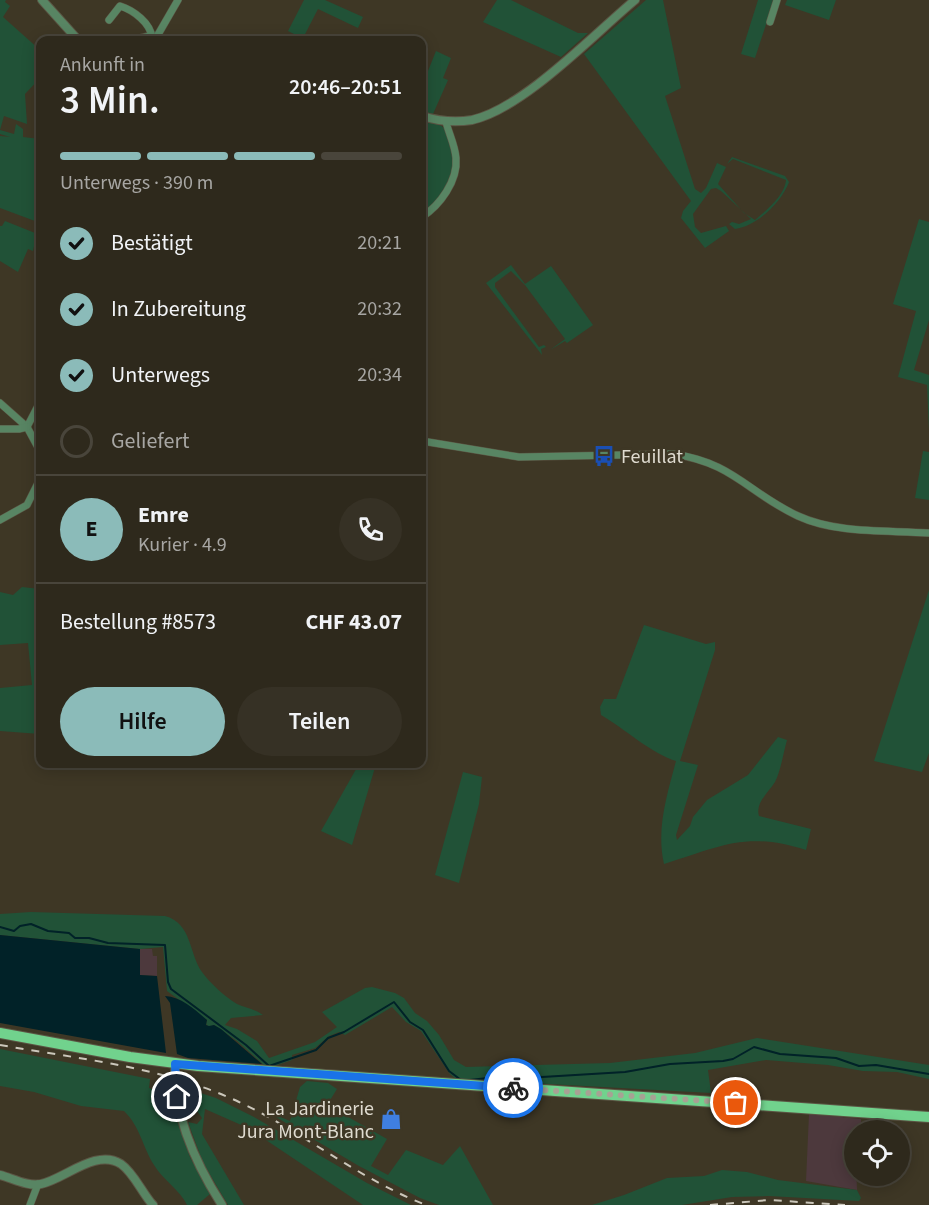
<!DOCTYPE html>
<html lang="de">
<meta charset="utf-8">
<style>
body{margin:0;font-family:"Source Sans 3",sans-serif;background:#363125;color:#f1f3f6;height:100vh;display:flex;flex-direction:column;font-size:22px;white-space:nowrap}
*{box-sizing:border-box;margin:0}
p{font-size:20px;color:#a7a6a3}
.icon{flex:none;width:33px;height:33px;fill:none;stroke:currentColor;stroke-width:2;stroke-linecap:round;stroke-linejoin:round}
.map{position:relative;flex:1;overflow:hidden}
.sheet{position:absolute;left:36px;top:36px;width:390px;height:732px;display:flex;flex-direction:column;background:#2e291c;border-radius:12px;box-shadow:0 3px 15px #0003,0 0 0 2px #49453b}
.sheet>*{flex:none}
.buttons{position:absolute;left:844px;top:1120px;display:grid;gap:12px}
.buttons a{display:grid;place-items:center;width:66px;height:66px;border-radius:50%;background:#2e291c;box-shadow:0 3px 15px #0003,0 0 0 2px #49453b;font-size:30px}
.pin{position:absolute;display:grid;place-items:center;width:51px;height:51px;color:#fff;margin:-26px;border:3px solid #fff;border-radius:50%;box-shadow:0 2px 6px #0007}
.courier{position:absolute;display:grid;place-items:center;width:60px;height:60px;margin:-30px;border:4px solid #1a73e8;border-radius:50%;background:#fff;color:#222;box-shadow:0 2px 8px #0007}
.summary em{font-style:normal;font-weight:600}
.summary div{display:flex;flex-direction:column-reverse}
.summary{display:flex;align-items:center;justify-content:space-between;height:102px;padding:0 24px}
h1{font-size:39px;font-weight:600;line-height:45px}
.bar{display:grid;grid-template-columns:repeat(4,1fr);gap:9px 6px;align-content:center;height:72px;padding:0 24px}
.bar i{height:8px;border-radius:4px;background:#49453b}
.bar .active{background:#8bbbb9}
.bar p{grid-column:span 4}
.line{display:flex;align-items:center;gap:15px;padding:0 24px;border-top:2px solid #49453b}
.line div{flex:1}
.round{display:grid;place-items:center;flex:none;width:63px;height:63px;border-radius:32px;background:#363125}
ol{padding:0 24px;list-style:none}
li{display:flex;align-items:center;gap:18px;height:66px}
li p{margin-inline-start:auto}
li .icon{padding:6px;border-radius:50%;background:#8bbbb9;color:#111;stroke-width:4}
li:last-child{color:#a7a6a3}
li i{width:33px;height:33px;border:3px solid #49453b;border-radius:50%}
.primary-button{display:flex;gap:12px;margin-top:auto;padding:12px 24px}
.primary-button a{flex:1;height:69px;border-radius:36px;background:#8bbbb9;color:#111;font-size:24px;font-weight:600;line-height:69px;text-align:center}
.primary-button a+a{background:#363125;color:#f1f3f6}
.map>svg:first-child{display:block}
.industrial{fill:#4d393d}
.green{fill:#215237}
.water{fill:#012228}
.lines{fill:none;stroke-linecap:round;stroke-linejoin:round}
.stream{stroke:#012228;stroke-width:2}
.minor-casing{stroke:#5b5544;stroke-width:8}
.tertiary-casing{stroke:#5b5544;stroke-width:10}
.primary-casing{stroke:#5b5544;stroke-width:12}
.minor{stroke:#588563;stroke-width:7}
.tertiary{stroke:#588563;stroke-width:8}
.primary{stroke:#71d28d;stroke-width:10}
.rail{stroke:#cbc7bb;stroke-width:2;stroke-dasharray:8 8;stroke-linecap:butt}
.done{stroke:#a7a294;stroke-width:6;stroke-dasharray:0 10.8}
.route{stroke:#1a73e8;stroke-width:8}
.labels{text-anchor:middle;stroke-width:5;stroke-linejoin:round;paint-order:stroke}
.poi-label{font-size:20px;fill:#dfdbd0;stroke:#3e3725;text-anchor:start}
</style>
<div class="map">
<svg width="929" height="1205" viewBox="0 0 929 1205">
<rect width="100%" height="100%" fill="#3e3725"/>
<g class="industrial">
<polygon points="140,949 152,949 153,956 157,956 157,976 140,975"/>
<polygon points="809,1114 861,1119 861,1131 855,1131 857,1190 806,1181"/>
</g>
<g class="green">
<polygon points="0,0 6,0 5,2 10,6 3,17 40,50 40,78 25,94 27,124 4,116 0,130 14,134 16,124 23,129 23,137 40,139 40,206 35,221 0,208 0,136 10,137 0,134"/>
<polygon points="304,0 325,0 363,17 358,28 318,9 302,40 294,40 296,35 288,31"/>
<polygon points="497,0 511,0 578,33 588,33 561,57 483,22"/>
<path d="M646 0H663L681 88 665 96 695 189 701 193 706 188 717 163 726 167 718 184 744 213 755 220C766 211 785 195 786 180L733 159 727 164 732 157 785 176 789 182C781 203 757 226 735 229L729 224 732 222 739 224 751 219 721 191 716 188 711 189 693 214 695 227 701 233 726 226 729 231 705 248 681 218 683 211 691 201 584 54Z"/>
<polygon points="758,0 774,0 755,58 741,54"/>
<polygon points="787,0 836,0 829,20 785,5"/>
<polygon points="436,51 451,58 443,78 448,80 433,114 422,111 422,86"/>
<path d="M422 121C428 123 439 123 444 128 460 145 454 178 442 195 436 202 428 208 422 215Z"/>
<polygon points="919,219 929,222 929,320 914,370 929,375 929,430 927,385 898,377 916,311 893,304"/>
<polygon points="5,221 40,235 40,243 35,241 33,251 28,249 18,272 0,261 0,226 2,226"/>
<polygon points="511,265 525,284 551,266 593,325 567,343 565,341 550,350 565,339 525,285 511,271 495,283 495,287 539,347 544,345 546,347 541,349 542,355 486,283"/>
<polygon points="923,451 929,452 929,500 915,498"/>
<polygon points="22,587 40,589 40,734 0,731 0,688 32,685 28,643 0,645 0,592 13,595"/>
<polygon points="929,590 929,753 922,772 874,761"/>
<path d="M644 625 706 644 715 642V650L680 761 698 765 676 835 677 840 690 826 693 817 707 800 748 775 778 737 787 740C783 754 781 770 775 782 768 793 755 803 759 816L811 829 806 850C746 831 721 846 664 864 656 829 667 795 676 761 652 754 625 729 601 715L600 707 604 699H616Z"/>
<polygon points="359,764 376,764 352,845 321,831"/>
<polygon points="463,772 482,777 479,804 459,883 435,875"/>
<path d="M31 912 165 916C192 923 189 954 202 972 210 983 225 997 237 1004 246 1008 253 1008 263 1015L231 1018 225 1025 237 1029 257 1041 269 1058 315 1042 337 1027 322 1012 365 988 372 987 395 993 404 998 415 1013 427 1021 439 1035 454 1060 466 1067 610 1063 695 1053 757 1038 929 1065V1079L897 1072 863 1071 828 1065 766 1060 708 1070 711 1093 456 1079 450 1074 421 1031 406 1022 392 1007 345 1035 339 1032 329 1036 315 1048 292 1055V1060L274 1066 266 1067 237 1041 214 1025 209 1027 206 1024 207 1020 167 991 163 947 140 949 0 935V914Z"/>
<path d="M0 1049 150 1079 149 1088 165 1094 170 1101 190 1157 210 1194 197 1205H187C180 1190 163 1180 154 1165 143 1148 140 1126 124 1111L81 1106 34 1092 0 1086Z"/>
<polygon points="307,1081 328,1083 337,1089 327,1105 387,1139 371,1166 388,1175 406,1150 443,1165 460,1146 493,1205 439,1205 420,1198 359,1166 264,1110 290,1121 300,1087"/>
<polygon points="179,1086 216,1098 254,1117 367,1183 411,1205 363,1205 248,1128 205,1109 202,1134 244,1205 228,1205 203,1163 188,1122 197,1124 202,1118 191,1102 181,1096"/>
<polygon points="722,1170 747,1172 778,1180 857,1190 861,1198 859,1201 769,1196 732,1197 682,1205 592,1205 624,1195 667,1178 704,1176"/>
</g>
<g class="water">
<polygon points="0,935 140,949 140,975 157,976 166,1053 0,1023"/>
<path d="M165 996C182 997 195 1010 207 1020L206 1025 209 1026 214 1025 221 1029 262 1064 188 1058 177 1054 170 1003Z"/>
</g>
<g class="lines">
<g class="stream">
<polyline points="0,927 14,931 20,926 31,924 48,931 69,933 75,938 89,938 108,943 165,945 168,982 171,989 246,1045 269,1066 316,1050 328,1038 344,1032 394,1002 410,1022 423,1030 449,1071 461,1080"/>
<polyline points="470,1080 524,1074 542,1077 625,1072 670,1064 723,1061 733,1059 754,1047 780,1054 836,1058 859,1066 876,1065 929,1074"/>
</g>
<defs>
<g id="minor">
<path d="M109 20 120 6C133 10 151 23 152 38"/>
<polyline points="770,22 777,0"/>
<polyline points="156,38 178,0"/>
<path d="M422 217C440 205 458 181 456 158 455 145 449 134 446 122"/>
<polyline points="0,403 27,427 40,451"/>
<polyline points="27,427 40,402"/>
<polyline points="0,429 19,429 27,427"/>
<path d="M422 441 519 457 672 454C733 462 748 493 798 516 837 534 887 530 929 533"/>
<polyline points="0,520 27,505 40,479"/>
<polyline points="30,1205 38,1184"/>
</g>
<g id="tertiary">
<polyline points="42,0 78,40"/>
<polyline points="136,40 148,37 162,40"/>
<path d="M422 116C438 121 454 123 472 120 524 108 593 35 635 0"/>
<path d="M175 1064C173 1114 195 1163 222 1205"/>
<path d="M0 1175C12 1178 28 1187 41 1184 65 1179 96 1148 121 1164 134 1173 142 1193 153 1205"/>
</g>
<polyline id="primary" points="0,1033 130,1057 198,1066 929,1117"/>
</defs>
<use href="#minor" class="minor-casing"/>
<use href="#tertiary" class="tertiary-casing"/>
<use href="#primary" class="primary-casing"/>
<use href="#minor" class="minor"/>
<use href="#tertiary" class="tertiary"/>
<use href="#primary" class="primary"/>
<g class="rail">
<path d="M0 1045C79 1059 165 1067 239 1102 303 1132 359 1179 426 1205"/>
<polyline points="710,1205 769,1200 845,1205"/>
</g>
</g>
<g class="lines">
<polyline class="done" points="513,1088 736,1103"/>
<polyline class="route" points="177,1097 175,1064 513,1088"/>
</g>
<defs>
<symbol id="bus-bare" viewBox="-9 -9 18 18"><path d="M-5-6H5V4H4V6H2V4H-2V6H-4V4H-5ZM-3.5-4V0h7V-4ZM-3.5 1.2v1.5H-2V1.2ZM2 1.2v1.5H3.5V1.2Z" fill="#1a4fb4" stroke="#3e3725" stroke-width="2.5" paint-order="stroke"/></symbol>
<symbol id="shop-bare" viewBox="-9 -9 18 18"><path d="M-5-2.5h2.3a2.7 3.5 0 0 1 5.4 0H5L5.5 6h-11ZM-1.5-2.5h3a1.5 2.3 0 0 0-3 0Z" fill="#3f7fe0" stroke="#3e3725" stroke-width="2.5" paint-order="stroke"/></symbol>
</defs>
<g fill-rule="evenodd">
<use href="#bus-bare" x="589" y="441" width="30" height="30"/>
<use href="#shop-bare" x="376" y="1104" width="30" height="30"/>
</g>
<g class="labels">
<g class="poi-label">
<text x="621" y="463">Feuillat</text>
<text x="374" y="1115" text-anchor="end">La Jardinerie<tspan x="374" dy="23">Jura Mont-Blanc</tspan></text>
</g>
</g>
</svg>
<div class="buttons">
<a><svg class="icon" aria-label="locate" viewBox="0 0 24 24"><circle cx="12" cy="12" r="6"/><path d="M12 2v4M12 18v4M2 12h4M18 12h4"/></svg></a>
</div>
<div class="pin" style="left:736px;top:1103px;background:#ea580c"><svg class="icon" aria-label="bag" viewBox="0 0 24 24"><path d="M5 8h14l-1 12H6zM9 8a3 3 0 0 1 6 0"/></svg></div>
<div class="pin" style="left:177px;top:1097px;background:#1f2937"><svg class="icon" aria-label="home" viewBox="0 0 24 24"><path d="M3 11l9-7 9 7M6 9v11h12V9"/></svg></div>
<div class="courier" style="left:513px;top:1088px"><svg class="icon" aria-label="bike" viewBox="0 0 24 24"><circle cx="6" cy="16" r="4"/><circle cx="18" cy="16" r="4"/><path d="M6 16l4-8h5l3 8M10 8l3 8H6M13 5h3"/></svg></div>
<section class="sheet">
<div class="summary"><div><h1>3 Min.</h1><p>Ankunft in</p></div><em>20:46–20:51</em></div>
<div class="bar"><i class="active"></i><i class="active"></i><i class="active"></i><i></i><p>Unterwegs · 390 m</p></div>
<ol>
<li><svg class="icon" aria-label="check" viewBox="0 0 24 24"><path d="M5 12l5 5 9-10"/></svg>Bestätigt<p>20:21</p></li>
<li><svg class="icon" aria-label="check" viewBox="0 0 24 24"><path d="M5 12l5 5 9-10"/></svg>In Zubereitung<p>20:32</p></li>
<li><svg class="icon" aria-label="check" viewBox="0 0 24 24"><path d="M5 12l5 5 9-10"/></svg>Unterwegs<p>20:34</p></li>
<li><i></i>Geliefert</li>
</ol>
<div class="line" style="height:108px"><b class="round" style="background:#8bbbb9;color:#111">E</b><div><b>Emre</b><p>Kurier · 4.9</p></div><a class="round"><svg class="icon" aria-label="phone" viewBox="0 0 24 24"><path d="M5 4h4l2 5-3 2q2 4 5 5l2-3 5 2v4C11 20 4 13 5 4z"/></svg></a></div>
<div class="line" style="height:78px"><div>Bestellung #8573</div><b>CHF 43.07</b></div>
<div class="primary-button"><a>Hilfe</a><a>Teilen</a></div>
</section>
</div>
